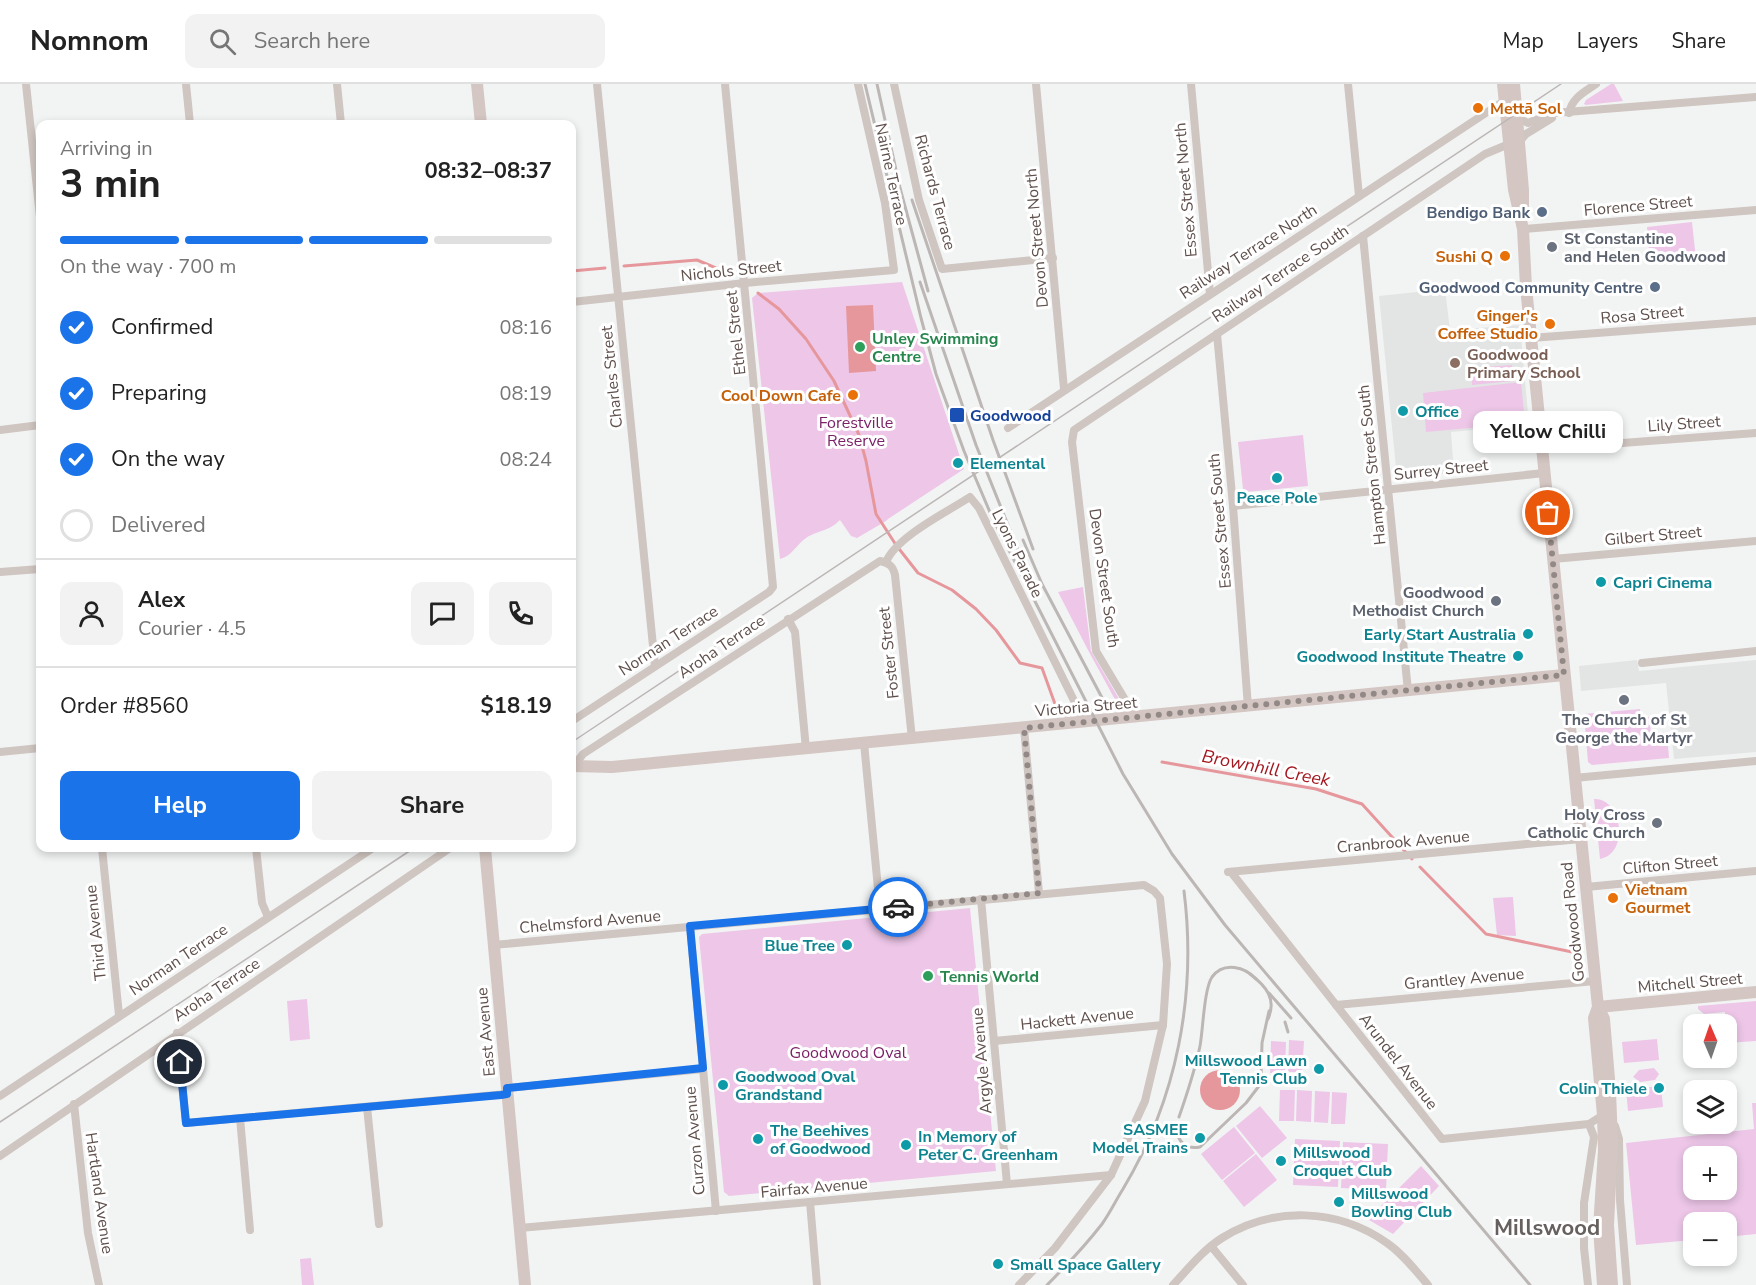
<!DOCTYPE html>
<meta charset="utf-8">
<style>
body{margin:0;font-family:"Nunito Sans",sans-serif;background:#f2f2f2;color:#222;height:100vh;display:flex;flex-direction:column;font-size:22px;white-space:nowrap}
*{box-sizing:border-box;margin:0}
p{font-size:20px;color:#767676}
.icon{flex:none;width:33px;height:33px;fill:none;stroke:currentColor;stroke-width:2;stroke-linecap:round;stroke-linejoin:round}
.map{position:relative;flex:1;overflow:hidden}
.side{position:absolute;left:36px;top:36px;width:540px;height:732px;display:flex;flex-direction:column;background:#fff;border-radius:12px;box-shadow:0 3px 9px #0003}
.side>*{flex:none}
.needle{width:39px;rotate:358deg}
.buttons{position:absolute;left:1683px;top:930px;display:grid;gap:12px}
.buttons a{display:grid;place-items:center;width:54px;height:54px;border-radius:12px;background:#fff;box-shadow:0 3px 9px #0003;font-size:30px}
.pin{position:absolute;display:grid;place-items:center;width:51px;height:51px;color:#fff;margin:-26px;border:3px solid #fff;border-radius:50%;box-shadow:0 2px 6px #0007}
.courier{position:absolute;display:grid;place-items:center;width:60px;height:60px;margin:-30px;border:4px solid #1a73e8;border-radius:50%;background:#fff;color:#222;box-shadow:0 2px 8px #0007}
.bubble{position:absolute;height:42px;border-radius:12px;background:#fff;box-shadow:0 3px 9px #0003;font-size:20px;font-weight:700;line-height:42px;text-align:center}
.summary em{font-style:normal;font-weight:700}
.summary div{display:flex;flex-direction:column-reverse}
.summary{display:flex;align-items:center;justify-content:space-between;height:102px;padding:0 24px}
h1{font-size:39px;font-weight:700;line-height:45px}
.bar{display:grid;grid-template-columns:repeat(4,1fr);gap:9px 6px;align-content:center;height:72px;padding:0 24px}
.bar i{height:8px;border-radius:4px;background:#e0e0e0}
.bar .selected{background:#1a73e8}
.bar p{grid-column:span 4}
.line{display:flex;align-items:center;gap:15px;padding:0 24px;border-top:2px solid #e0e0e0}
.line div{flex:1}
.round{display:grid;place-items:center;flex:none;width:63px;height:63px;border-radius:12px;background:#f2f2f2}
ol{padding:0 24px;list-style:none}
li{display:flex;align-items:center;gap:18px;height:66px}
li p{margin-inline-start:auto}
li .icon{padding:6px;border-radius:50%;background:#1a73e8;color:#fff;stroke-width:4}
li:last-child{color:#767676}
li i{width:33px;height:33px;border:3px solid #e0e0e0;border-radius:50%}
.action{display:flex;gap:12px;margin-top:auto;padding:12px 24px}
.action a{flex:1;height:69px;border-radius:12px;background:#1a73e8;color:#fff;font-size:24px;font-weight:700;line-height:69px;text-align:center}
.action a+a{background:#f2f2f2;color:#222}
header{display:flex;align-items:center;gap:36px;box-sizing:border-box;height:84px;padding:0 30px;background:#fff;border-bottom:2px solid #e0e0e0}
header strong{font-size:28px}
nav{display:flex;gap:33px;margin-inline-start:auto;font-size:21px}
.search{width:420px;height:54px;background:#f2f2f2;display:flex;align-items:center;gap:15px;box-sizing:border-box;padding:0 21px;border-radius:12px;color:#767676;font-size:22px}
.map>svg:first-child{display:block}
.education{fill:#e3e5e4}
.green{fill:#edc6e8;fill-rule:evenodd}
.water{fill:#e6979c}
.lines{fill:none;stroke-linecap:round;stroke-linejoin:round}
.stream{stroke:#e6979c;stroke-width:3}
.street{stroke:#cfc5c1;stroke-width:8}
.secondary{stroke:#d4c6c2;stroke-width:12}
.tram{stroke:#bcb7b5;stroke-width:1.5}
.rail{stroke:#bcb7b5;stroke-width:3}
.done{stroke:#928986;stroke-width:6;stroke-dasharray:0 10.8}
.route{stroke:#1a73e8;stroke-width:8}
.food-dot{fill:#e8710a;stroke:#fff;stroke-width:2}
.service-dot{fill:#5c6f8a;stroke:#fff;stroke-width:2}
.worship-dot{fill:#6b7280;stroke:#fff;stroke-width:2}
.leisure-dot{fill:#2e9e5b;stroke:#fff;stroke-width:2}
.education-dot{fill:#8d6e63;stroke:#fff;stroke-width:2}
.culture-dot{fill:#0f9aa8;stroke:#fff;stroke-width:2}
.transit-dot{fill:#1a4fb4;stroke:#fff;stroke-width:2}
.labels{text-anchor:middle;stroke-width:6;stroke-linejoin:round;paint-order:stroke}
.food-label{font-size:16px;font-weight:bold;fill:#c56008;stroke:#fff;text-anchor:end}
.street-label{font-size:16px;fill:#5e4f4b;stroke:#fff}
.service-label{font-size:16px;font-weight:bold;fill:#4e5e75;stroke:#fff;text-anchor:end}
.worship-label{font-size:16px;font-weight:bold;fill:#5b616d;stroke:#fff;text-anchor:end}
.leisure-label{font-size:16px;font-weight:bold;fill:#27864d;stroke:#fff;text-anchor:start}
.education-label{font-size:16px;font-weight:bold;fill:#785e54;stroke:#fff;text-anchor:start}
.culture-label{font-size:16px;font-weight:bold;fill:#0d838f;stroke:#fff;text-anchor:start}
.transit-label{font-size:16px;font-weight:bold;fill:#164399;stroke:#fff;text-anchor:start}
.park-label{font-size:16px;fill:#7b2066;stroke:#fff}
.water-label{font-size:18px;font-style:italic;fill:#a31922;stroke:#fff}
.district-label{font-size:22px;font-weight:bold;fill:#66615f;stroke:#fff}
</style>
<header>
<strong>Nomnom</strong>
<div class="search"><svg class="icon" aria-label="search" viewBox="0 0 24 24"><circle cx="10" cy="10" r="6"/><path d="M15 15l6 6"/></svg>Search here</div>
<nav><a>Map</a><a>Layers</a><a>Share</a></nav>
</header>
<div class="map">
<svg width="1756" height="1201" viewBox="0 0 1756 1201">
<rect width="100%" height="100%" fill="#f2f4f4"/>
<g class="education">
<polygon points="1445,205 1450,246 1520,241 1529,341 1451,348 1454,389 1397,394 1379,212"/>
<polygon points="1637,576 1639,587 1756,576 1756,668 1674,675 1666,599 1581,607 1579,582"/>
</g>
<g class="green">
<polygon points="1611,0 1614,0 1623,17 1586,21 1584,20 1586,16"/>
<polygon points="1692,138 1696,175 1650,179 1647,143"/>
<path d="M902 198 964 385 888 435 886 437 857 454 851 452 840 436C828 448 818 446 806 454 796 461 792 472 780 475L752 214 758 209Z"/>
<polygon points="1512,281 1513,297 1472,301 1471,284"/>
<polygon points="1521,298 1525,339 1426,348 1423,309"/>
<polygon points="1303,351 1308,402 1246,408 1243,405 1238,358"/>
<polygon points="1083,503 1091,567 1122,620 1118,621 1088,566 1058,508"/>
<polygon points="1640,625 1641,633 1649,633 1651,649 1667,648 1669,674 1592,681 1588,678 1584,630"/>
<path d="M1594 715C1622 714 1630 769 1600 775Z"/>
<polygon points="1513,813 1516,852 1497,851 1493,814"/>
<polygon points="970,824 996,1087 729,1112 724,1108 699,853 702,850"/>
<polygon points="307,915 310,955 290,957 287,917"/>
<polygon points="1756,917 1756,957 1727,959 1726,940 1713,940 1719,935 1725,933 1725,928 1704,930 1698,925 1698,922"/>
<polygon points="1657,955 1659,976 1624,979 1622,958"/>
<polygon points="1289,956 1304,957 1302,988 1288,988"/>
<polygon points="1271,957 1286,958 1285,989 1270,989"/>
<polygon points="1654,984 1659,990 1655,996 1640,998 1633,993 1639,986"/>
<polygon points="1661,1002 1663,1023 1628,1027 1626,1005"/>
<polygon points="1280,1006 1295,1006 1294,1037 1279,1037"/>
<polygon points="1297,1006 1312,1007 1311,1038 1296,1037"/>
<polygon points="1315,1007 1330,1008 1328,1039 1314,1038"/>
<polygon points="1332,1008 1347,1009 1345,1040 1331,1040"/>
<path d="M1752 1019H1756V1150L1727 1153 1726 1138H1694L1693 1156 1636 1161 1626 1059 1754 1045ZM1726 1072V1106H1694V1072Z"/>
<polygon points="1260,1022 1287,1054 1262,1074 1236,1042"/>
<polygon points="1234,1043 1255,1069 1222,1096 1201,1070"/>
<polygon points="1295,1055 1340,1057 1338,1103 1293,1101"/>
<polygon points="1343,1058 1388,1060 1386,1106 1341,1104"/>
<polygon points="1256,1070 1277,1096 1244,1123 1223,1097"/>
<polygon points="1421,1082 1439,1102 1393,1150 1369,1136 1369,1134"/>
<polygon points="311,1174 314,1201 302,1201 300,1175"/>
</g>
<g class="water">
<polygon points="873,221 876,287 849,289 846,222"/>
<circle cx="1220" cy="1006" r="20"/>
</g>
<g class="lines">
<g class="stream">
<polyline points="624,182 697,176 730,190"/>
<polyline points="572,187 605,184"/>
<polyline points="758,209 779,225 806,255 834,297 859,351 866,377 876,430 896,461 918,489 952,506 976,525 996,546 1020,579 1042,584 1055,620 1066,632"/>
<polyline points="1162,678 1316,705 1362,720 1412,775"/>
<polyline points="1420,783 1486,850 1577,869"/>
</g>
<g class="street">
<polyline points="26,0 40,133"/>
<polyline points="186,0 190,40"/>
<polyline points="337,0 341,40"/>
<polyline points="597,0 655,582"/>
<polyline points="894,0 919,116 942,185 1053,174"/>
<polyline points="1036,0 1064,305"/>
<polyline points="1191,0 1210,210"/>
<polyline points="1348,0 1359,112"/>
<path d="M1569 29C1572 14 1584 8 1596 0"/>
<polyline points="1518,34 1528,39 1554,29 1756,13"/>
<polyline points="1520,57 1526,50 1552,34"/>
<polyline points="1523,145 1756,126"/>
<polyline points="1363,152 1408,607"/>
<polyline points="572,218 745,199 894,186 885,119 858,0"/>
<polyline points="1217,250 1233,422 1248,623"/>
<polyline points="1531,254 1756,237"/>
<polyline points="1008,344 1504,17"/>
<polyline points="0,346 40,341"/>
<polyline points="1542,365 1756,349"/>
<polyline points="1233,422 1544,389"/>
<polyline points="1553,475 1756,457"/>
<path d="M886 478C896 453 947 428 970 413L979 424 1085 639"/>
<polyline points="0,488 40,485"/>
<polyline points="788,535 795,548 806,665"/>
<polyline points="1642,579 1756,567"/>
<polyline points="1136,634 1096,567 1072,358 1074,346 1485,70 1509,60"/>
<polyline points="572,637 769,508 773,503 725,0"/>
<polyline points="1024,644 1039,809"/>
<polyline points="864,659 880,825"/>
<polyline points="0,668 40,664"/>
<path d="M572 681 577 678 583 670 880 477C889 479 893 482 895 491L912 655"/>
<polyline points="1574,694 1756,677"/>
<polyline points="102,764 119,931"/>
<polyline points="256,764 262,819 268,833"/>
<polyline points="1228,788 1581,755"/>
<polyline points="1231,788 1442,1055 1589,1040 1603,1031"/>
<polyline points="1586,803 1756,787"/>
<polyline points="981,815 1007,1100"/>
<polyline points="690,842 716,1127"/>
<polyline points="493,861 1144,801 1154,807 1160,814 1167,880 1163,941 1145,1017 1111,1091 1055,1164 1019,1201"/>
<polyline points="1336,921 1595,897"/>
<polyline points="177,949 186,1039 507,1010"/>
<polyline points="994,957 1163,941"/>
<polyline points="507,1004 703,985"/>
<polyline points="0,1012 373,764"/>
<polyline points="74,1020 88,1149 99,1201"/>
<polyline points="367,1023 379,1140"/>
<polyline points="240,1034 250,1146"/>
<polyline points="1615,1042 1619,1055 1620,1116 1627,1201"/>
<polyline points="0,1072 450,764"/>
<polyline points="810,1118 817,1201"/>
<polyline points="520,1144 1111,1091"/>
<polyline points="1211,1162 1243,1201"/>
<path d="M1173 1201C1188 1185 1203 1166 1222 1154 1273 1122 1338 1124 1387 1159 1403 1170 1415 1186 1428 1201"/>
<polyline points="1588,1201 1584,1164 1584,1119 1594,1053 1589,1040"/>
</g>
<g class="secondary">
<polyline points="477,0 481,40"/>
<polyline points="1503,0 1514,106 1523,145 1526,203 1598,923 1594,934 1603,1031 1604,1066 1599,1144 1603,1201"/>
<polyline points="1514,0 1523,106 1523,124"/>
<polyline points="572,682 612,683 1564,591"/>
<polyline points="485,764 525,1201"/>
<polyline points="1598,923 1604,935 1610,1007 1612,1058 1608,1141 1612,1201"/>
<polyline points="1598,923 1756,908"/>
</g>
<g class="tram">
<polyline points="572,658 1561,0"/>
<polyline points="0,1038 414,764"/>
</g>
<g class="rail">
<polyline points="865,0 921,234 936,290 964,367 992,433 1123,690 1172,770 1225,841 1530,1201"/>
<polyline points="877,0 900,104 928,207"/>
<polyline points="912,116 993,356 1033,465"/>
<polyline points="920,198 976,361 1020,471"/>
<polyline points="1023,456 1042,500 1109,627"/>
<path d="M1250 890C1266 902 1277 915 1268 935"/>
<polyline points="1269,909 1291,934"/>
<polyline points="1285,938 1288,948"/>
<path d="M1179 1033C1187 1010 1195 986 1200 962 1203 946 1204 905 1212 893 1224 877 1245 883 1256 895"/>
<path d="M1178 1052C1182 1062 1190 1065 1200 1063L1246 1019 1259 1002 1261 994 1262 959 1269 927"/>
<path d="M1047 1201C1066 1182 1085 1162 1102 1140 1110 1129 1116 1116 1123 1105 1177 1015 1197 911 1184 807"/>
</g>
</g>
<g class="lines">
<polyline class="done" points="898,823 1039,809 1024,644 1564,591 1548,429"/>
<polyline class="route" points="180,978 186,1039 501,1011 507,1010 507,1004 703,984 690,842 898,823"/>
</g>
<g class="food-dot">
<circle cx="1478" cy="24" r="6"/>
<circle cx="1505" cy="172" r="6"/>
<circle cx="1550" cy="240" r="6"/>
<circle cx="853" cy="311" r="6"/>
<circle cx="1613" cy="814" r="6"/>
</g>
<g class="service-dot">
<circle cx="1542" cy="128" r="6"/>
<circle cx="1655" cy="203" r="6"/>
</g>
<g class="worship-dot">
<circle cx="1552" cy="163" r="6"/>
<circle cx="1496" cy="517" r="6"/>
<circle cx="1624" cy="616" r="6"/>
<circle cx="1657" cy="739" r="6"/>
</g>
<g class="leisure-dot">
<circle cx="860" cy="263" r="6"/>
<circle cx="928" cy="892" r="6"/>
</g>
<circle class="education-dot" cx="1455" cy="279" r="6"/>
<g class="culture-dot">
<circle cx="1403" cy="327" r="6"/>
<circle cx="958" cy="379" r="6"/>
<circle cx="1277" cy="394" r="6"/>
<circle cx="1601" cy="498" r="6"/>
<circle cx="1528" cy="550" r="6"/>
<circle cx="1518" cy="572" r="6"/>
<circle cx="847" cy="861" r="6"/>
<circle cx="1319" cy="985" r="6"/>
<circle cx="723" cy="1001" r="6"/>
<circle cx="1659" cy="1004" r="6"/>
<circle cx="1200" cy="1054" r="6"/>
<circle cx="758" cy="1055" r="6"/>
<circle cx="906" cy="1061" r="6"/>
<circle cx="1281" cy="1077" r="6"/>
<circle cx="1339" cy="1118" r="6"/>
<circle cx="998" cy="1180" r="6"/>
</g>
<rect class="transit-dot" x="949" y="323" width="16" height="16" rx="3"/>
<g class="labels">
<g class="food-label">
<text x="1490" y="30" text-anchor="start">Mettā Sol</text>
<text x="1493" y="178">Sushi Q</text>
<text x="1538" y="237">Ginger's<tspan x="1538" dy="18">Coffee Studio</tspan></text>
<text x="841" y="317">Cool Down Cafe</text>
<text x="1625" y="811" text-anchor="start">Vietnam<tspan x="1625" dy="18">Gourmet</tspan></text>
</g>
<g class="street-label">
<text transform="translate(892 90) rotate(78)" y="6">Nairne Terrace</text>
<text transform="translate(1185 106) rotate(-95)" y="6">Essex Street North</text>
<text transform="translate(936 108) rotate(75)" y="6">Richards Terrace</text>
<text transform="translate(1638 121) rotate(-5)" y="6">Florence Street</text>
<text transform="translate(1036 154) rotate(-95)" y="6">Devon Street North</text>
<text transform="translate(1248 167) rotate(-33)" y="6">Railway Terrace North</text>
<text transform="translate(731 186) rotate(-6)" y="6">Nichols Street</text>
<text transform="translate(1280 189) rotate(-34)" y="6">Railway Terrace South</text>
<text transform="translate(1642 230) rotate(-5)" y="6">Rosa Street</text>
<text transform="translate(735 249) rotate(-96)" y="6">Ethel Street</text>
<text transform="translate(611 293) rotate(-96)" y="6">Charles Street</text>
<text transform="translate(1684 339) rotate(-4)" y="6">Lily Street</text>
<text transform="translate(1371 381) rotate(-96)" y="6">Hampton Street South</text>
<text transform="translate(1441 385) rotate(-6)" y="6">Surrey Street</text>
<text transform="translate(1219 437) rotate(-95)" y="6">Essex Street South</text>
<text transform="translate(1653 451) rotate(-5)" y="6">Gilbert Street</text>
<text transform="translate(1018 469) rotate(64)" y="6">Lyons Parade</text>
<text transform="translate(1105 494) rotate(82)" y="6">Devon Street South</text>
<text transform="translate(668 556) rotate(-33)" y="6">Norman Terrace</text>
<text transform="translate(721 562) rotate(-34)" y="6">Aroha Terrace</text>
<text transform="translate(888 569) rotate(-96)" y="6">Foster Street</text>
<text transform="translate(1086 622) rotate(-5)" y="6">Victoria Street</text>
<text transform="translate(1403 757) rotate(-5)" y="6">Cranbrook Avenue</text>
<text transform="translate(1670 780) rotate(-5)" y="6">Clifton Street</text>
<text transform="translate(590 837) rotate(-5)" y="6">Chelmsford Avenue</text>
<text transform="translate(1572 838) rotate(-96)" y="6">Goodwood Road</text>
<text transform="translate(95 849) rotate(-96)" y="6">Third Avenue</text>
<text transform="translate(178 875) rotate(-34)" y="6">Norman Terrace</text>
<text transform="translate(1464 894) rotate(-5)" y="6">Grantley Avenue</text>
<text transform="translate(1690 898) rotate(-5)" y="6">Mitchell Street</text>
<text transform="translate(216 905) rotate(-34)" y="6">Aroha Terrace</text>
<text transform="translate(1077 934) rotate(-6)" y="6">Hackett Avenue</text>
<text transform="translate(485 948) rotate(-95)" y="6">East Avenue</text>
<text transform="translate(981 977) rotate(-95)" y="6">Argyle Avenue</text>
<text transform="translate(1399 977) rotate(52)" y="6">Arundel Avenue</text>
<text transform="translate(694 1057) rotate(-95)" y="6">Curzon Avenue</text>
<text transform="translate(814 1103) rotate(-5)" y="6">Fairfax Avenue</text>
<text transform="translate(100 1109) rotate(82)" y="6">Hartland Avenue</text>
</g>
<g class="service-label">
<text x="1530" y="134">Bendigo Bank</text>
<text x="1643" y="209">Goodwood Community Centre</text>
</g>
<g class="worship-label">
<text x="1564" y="160" text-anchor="start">St Constantine<tspan x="1564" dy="18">and Helen Goodwood</tspan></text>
<text x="1484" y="514">Goodwood<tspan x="1484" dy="18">Methodist Church</tspan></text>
<text x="1624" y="641" text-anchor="middle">The Church of St<tspan x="1624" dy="18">George the Martyr</tspan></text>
<text x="1645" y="736">Holy Cross<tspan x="1645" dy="18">Catholic Church</tspan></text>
</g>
<g class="leisure-label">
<text x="872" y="260">Unley Swimming<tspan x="872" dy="18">Centre</tspan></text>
<text x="940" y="898">Tennis World</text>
</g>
<g class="education-label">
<text x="1467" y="276">Goodwood<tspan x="1467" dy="18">Primary School</tspan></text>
</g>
<g class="culture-label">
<text x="1415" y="333">Office</text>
<text x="970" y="385">Elemental</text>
<text x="1277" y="419" text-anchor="middle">Peace Pole</text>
<text x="1613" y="504">Capri Cinema</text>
<text x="1516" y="556" text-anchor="end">Early Start Australia</text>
<text x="1506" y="578" text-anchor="end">Goodwood Institute Theatre</text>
<text x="835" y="867" text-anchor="end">Blue Tree</text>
<text x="1307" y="982" text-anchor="end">Millswood Lawn<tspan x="1307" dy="18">Tennis Club</tspan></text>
<text x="735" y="998">Goodwood Oval<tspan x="735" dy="18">Grandstand</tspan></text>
<text x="1647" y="1010" text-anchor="end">Colin Thiele</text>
<text x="1188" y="1051" text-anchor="end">SASMEE<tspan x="1188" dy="18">Model Trains</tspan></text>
<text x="770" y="1052">The Beehives<tspan x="770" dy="18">of Goodwood</tspan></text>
<text x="918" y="1058">In Memory of<tspan x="918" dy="18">Peter C. Greenham</tspan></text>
<text x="1293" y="1074">Millswood<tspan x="1293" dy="18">Croquet Club</tspan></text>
<text x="1351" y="1115">Millswood<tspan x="1351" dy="18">Bowling Club</tspan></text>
<text x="1010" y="1186">Small Space Gallery</text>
</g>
<g class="transit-label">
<text x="970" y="337">Goodwood</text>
</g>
<g class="park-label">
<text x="856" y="344">Forestville<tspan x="856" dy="18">Reserve</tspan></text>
<text x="848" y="974">Goodwood Oval</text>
</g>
<g class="water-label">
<text transform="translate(1266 684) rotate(11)" y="6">Brownhill Creek</text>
</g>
<g class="district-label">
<text x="1547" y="1151">Millswood</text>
</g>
</g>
</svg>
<div class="buttons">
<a><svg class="needle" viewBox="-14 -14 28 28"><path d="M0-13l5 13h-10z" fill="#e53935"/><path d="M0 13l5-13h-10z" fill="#767676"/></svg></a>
<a><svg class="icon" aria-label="layers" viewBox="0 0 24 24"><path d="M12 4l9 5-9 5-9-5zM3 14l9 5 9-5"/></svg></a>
<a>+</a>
<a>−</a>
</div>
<div class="pin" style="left:1548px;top:429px;background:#ea580c"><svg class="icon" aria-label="bag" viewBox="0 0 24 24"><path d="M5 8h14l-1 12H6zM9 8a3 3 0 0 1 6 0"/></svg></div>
<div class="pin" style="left:180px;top:978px;background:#1f2937"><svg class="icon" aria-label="home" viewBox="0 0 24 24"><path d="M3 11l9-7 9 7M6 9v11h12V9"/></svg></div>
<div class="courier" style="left:898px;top:823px"><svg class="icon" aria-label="car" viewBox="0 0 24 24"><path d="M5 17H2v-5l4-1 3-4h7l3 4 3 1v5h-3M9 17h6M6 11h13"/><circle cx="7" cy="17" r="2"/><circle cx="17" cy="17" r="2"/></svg></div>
<div class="bubble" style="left:1473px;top:327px;width:150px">Yellow Chilli</div>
<section class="side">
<div class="summary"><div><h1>3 min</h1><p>Arriving in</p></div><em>08:32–08:37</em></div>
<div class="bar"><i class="selected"></i><i class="selected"></i><i class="selected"></i><i></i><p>On the way · 700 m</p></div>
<ol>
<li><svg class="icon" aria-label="check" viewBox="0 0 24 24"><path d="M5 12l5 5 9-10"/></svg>Confirmed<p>08:16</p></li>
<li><svg class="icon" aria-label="check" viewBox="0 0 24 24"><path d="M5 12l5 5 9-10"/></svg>Preparing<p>08:19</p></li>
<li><svg class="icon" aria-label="check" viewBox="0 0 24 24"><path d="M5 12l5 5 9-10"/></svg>On the way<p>08:24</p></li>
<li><i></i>Delivered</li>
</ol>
<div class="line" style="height:108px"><a class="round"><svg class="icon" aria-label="person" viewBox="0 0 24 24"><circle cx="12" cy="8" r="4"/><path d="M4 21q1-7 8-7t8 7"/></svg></a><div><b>Alex</b><p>Courier · 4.5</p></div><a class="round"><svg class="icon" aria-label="chat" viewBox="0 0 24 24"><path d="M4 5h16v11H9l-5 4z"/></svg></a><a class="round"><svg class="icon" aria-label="phone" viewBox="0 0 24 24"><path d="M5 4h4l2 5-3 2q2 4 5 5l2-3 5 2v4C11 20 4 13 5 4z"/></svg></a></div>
<div class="line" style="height:78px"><div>Order #8560</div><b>$18.19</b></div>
<div class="action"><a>Help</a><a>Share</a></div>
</section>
</div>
